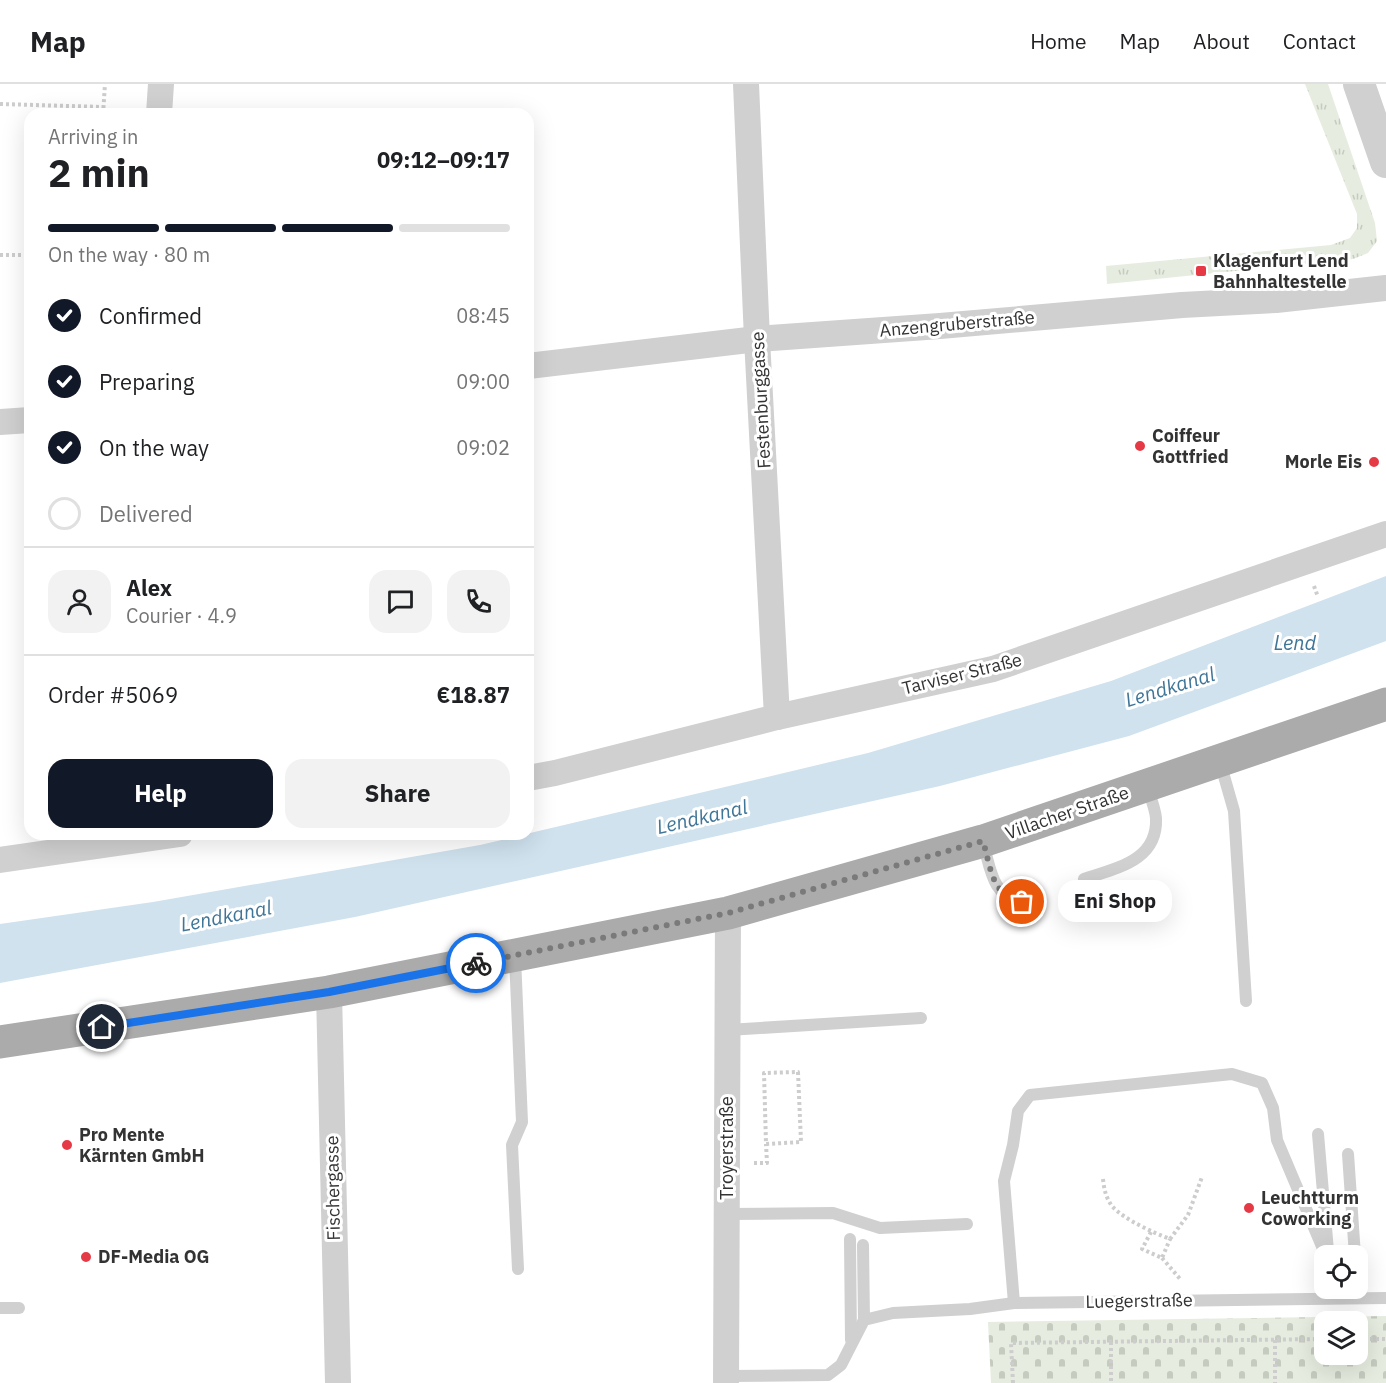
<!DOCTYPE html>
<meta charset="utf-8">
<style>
body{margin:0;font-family:"IBM Plex Sans",sans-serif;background:#f2f2f2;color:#202124;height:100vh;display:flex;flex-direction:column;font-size:22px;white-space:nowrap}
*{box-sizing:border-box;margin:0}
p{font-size:20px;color:#757577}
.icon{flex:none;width:33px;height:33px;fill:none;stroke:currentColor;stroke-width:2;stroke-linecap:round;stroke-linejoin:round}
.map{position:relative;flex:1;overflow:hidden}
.sheet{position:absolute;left:24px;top:24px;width:510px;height:732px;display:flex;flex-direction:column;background:#fff;border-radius:18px;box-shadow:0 6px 24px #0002}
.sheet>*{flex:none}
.tools{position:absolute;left:1314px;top:1161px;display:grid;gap:12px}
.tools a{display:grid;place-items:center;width:54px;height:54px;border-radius:12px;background:#fff;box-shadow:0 6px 24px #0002;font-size:30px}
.pin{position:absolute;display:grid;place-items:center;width:51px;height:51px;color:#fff;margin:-26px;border:3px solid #fff;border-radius:50%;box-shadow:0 2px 6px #0007}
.courier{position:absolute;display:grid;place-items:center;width:60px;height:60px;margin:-30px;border:4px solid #1a73e8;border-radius:50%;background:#fff;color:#222;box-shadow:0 2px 8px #0007}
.bubble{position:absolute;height:42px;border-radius:18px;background:#fff;box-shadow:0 6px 24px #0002;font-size:20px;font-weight:800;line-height:42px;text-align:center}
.headline em{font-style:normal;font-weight:800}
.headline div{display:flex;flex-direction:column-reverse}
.headline{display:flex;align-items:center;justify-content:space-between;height:102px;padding:0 24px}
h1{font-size:39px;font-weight:800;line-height:45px}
.bar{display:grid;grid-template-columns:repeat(4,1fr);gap:9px 6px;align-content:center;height:72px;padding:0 24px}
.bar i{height:8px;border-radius:4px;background:#e0e0e0}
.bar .active{background:#111827}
.bar p{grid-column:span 4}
.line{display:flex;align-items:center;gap:15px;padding:0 24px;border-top:2px solid #e0e0e0}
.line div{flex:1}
.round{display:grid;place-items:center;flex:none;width:63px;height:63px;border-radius:18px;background:#f2f2f2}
ol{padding:0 24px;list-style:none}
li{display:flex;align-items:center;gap:18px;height:66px}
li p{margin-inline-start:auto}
li .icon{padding:6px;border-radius:50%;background:#111827;color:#fff;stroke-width:4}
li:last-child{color:#757577}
li i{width:33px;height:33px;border:3px solid #e0e0e0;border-radius:50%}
.button{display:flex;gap:12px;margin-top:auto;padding:12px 24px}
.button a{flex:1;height:69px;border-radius:18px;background:#111827;color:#fff;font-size:24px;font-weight:800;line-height:69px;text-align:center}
.button a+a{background:#f2f2f2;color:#202124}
header{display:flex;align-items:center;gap:36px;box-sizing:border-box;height:84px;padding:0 30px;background:#fff;border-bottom:2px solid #e0e0e0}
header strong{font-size:28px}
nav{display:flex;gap:33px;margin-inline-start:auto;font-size:21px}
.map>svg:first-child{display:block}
.grass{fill:url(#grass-tufts)}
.cemetery{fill:url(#cemetery-stones);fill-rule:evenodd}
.water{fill:#cfe2ee}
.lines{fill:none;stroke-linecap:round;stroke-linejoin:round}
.path{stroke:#cdcdcd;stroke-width:4;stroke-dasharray:3 3;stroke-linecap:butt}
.service{stroke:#d0d0d0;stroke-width:12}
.minor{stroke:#d0d0d0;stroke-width:26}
.tertiary{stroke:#d0d0d0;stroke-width:32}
.primary{stroke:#ababab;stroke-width:33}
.done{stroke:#7a7a7a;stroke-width:6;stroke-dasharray:0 10.8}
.route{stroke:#1a73e8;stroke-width:8}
.poi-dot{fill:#e63946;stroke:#fff;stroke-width:2}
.labels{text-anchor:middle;stroke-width:6;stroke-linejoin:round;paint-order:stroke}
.poi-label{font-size:18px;font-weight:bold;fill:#333;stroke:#fff;text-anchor:start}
.street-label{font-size:18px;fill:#333;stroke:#fff}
.water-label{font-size:20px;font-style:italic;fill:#3f7597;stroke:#fff}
</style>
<header>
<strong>Map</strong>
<nav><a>Home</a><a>Map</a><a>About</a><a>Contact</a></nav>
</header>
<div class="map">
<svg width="1386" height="1299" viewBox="0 0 1386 1299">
<defs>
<pattern id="grass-tufts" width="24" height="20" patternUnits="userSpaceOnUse" patternTransform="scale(1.5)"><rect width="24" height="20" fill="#e6ecdf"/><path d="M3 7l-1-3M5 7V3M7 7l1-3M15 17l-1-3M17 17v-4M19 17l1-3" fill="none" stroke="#c6cbc0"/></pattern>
<pattern id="cemetery-stones" width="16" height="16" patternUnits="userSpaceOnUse" patternTransform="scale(1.5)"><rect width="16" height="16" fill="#e6ecdf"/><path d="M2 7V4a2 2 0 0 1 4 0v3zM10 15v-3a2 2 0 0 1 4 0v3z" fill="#c6cbc0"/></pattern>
</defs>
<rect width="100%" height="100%" fill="#fff"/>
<polygon class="grass" points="1305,0 1328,0 1375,139 1377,157 1368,169 1353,175 1107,200 1106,182 1331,161 1350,154 1357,144 1357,130"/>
<path class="cemetery" d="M1386 1232V1299H991L988 1238ZM1324 1238H1358V1270H1324Z"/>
<polygon class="water" points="1386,492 1386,557 1129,652 940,702 355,833 0,899 0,840 153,818 480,761 868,669 1111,597"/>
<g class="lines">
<g class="path">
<polyline points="0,20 103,23"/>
<polyline points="103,30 105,0"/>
<polyline points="0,171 30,171"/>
<polyline points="1314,502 1318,513"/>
<polygon points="798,988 801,1058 766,1060 764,989"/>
<polyline points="754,1079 767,1079 766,1060"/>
<path d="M1103 1095C1104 1105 1106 1114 1112 1122 1123 1135 1154 1149 1170 1155L1188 1131 1202 1093"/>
<polyline points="1151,1148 1142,1165 1162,1174 1170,1155"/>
<polyline points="1162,1174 1181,1196"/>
<polyline points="1358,1255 1386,1255"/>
<polyline points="1275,1256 1275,1299"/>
<polyline points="1111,1258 1111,1299"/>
<polyline points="1013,1299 1011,1259 1324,1255"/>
</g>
<g class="service">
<polyline points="1220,678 1234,727 1246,917"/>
<path d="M983 759C991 785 991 811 1022 818"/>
<path d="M1084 795C1116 784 1158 777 1156 734 1155 724 1150 712 1147 702"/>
<polyline points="515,873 522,1038 512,1061 518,1185"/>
<polyline points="728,946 921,934"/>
<polyline points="1318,1050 1328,1167"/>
<polyline points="1348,1070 1355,1172"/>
<polyline points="726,1130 833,1129 880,1144 967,1140"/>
<polyline points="850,1155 851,1256"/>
<polyline points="863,1161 864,1236"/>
<polyline points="1326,1172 1277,1056 1273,1024 1262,999 1232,990 1030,1011 1018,1027 1013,1061 1004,1097 1014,1219 1386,1214"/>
<polyline points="0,1224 19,1224"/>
<polyline points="726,1292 828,1291 841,1281 864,1236 893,1229 970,1225 1014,1219"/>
</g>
<g class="minor">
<polyline points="746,0 757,255 777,633"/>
<polyline points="159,30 161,0"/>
<polyline points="528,282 757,255 940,242 1182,221 1276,216 1386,204"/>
<polyline points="0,338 30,336"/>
<polyline points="528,694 555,689 777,633 993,585 1386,450"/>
<polyline points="0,776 180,750"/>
<polyline points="329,908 338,1299"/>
<polyline points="726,1299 728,829"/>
</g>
<polyline class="tertiary" points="1359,0 1386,78"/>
<polyline class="primary" points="0,958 329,908 728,829 983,757 1386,620"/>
</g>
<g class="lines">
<path class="done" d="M476 879 728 829 983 757C991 784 991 811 1022 818"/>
<polyline class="route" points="102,943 329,908 476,879"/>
</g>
<g class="poi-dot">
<rect x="1195" y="181" width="12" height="12" rx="3"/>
<circle cx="1140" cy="362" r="6"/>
<circle cx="1374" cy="378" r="6"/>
<circle cx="67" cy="1061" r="6"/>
<circle cx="1249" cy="1124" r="6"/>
<circle cx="86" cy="1173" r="6"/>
</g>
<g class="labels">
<g class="poi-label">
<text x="1213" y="183">Klagenfurt Lend<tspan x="1213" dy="21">Bahnhaltestelle</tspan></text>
<text x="1152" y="358">Coiffeur<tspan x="1152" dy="21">Gottfried</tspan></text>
<text x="1362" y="384" text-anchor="end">Morle Eis</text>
<text x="79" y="1057">Pro Mente<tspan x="79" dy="21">Kärnten GmbH</tspan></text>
<text x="1261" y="1120">Leuchtturm<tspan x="1261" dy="21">Coworking</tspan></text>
<text x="98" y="1179">DF-Media OG</text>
</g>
<g class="street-label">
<text transform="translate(957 240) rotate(-5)" y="6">Anzengruberstraße</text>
<text transform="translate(761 316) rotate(-93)" y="6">Festenburggasse</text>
<text transform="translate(962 590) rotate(-14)" y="6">Tarviser Straße</text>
<text transform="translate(1067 729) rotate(-19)" y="6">Villacher Straße</text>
<text transform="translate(727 1064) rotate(-90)" y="6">Troyerstraße</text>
<text transform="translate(333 1104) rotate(-91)" y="6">Fischergasse</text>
<text transform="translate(1139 1217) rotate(-1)" y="6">Luegerstraße</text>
</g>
<g class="water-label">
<text x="1295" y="566">Lend</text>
<text transform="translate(1170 603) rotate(-17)" y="7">Lendkanal</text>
<text transform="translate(702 733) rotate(-13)" y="7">Lendkanal</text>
<text transform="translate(226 832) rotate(-11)" y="7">Lendkanal</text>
</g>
</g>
</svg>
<div class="tools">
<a><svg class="icon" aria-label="locate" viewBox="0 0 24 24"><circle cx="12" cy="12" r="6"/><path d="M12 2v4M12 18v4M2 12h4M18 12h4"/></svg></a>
<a><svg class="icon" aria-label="layers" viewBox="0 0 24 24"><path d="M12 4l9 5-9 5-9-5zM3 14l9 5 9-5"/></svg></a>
</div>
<div class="pin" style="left:1022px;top:818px;background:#ea580c"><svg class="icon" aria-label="bag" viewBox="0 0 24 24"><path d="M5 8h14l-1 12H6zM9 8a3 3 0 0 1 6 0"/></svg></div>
<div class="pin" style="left:102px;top:943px;background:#1f2937"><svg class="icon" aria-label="home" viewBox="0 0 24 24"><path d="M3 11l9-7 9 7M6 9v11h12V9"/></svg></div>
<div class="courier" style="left:476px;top:879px"><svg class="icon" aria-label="bike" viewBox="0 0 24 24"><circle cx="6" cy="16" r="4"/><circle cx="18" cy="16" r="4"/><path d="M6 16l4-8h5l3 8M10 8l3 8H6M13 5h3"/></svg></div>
<div class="bubble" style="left:1058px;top:796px;width:114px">Eni Shop</div>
<section class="sheet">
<div class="headline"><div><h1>2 min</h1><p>Arriving in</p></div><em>09:12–09:17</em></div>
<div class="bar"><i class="active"></i><i class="active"></i><i class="active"></i><i></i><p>On the way · 80 m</p></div>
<ol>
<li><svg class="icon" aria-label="check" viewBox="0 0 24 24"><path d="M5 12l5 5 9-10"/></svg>Confirmed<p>08:45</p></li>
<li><svg class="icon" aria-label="check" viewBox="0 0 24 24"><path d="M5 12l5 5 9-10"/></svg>Preparing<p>09:00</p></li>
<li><svg class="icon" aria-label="check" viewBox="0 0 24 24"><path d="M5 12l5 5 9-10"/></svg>On the way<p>09:02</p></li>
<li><i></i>Delivered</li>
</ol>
<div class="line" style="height:108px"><a class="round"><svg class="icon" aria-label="person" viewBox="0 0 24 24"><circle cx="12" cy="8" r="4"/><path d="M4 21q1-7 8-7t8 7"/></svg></a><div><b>Alex</b><p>Courier · 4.9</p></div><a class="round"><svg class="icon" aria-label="chat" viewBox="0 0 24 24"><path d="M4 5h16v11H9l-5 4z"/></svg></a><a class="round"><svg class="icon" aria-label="phone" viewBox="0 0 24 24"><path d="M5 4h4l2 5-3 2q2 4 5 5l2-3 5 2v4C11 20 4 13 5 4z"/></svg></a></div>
<div class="line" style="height:78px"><div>Order #5069</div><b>€18.87</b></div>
<div class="button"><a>Help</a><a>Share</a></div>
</section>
</div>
